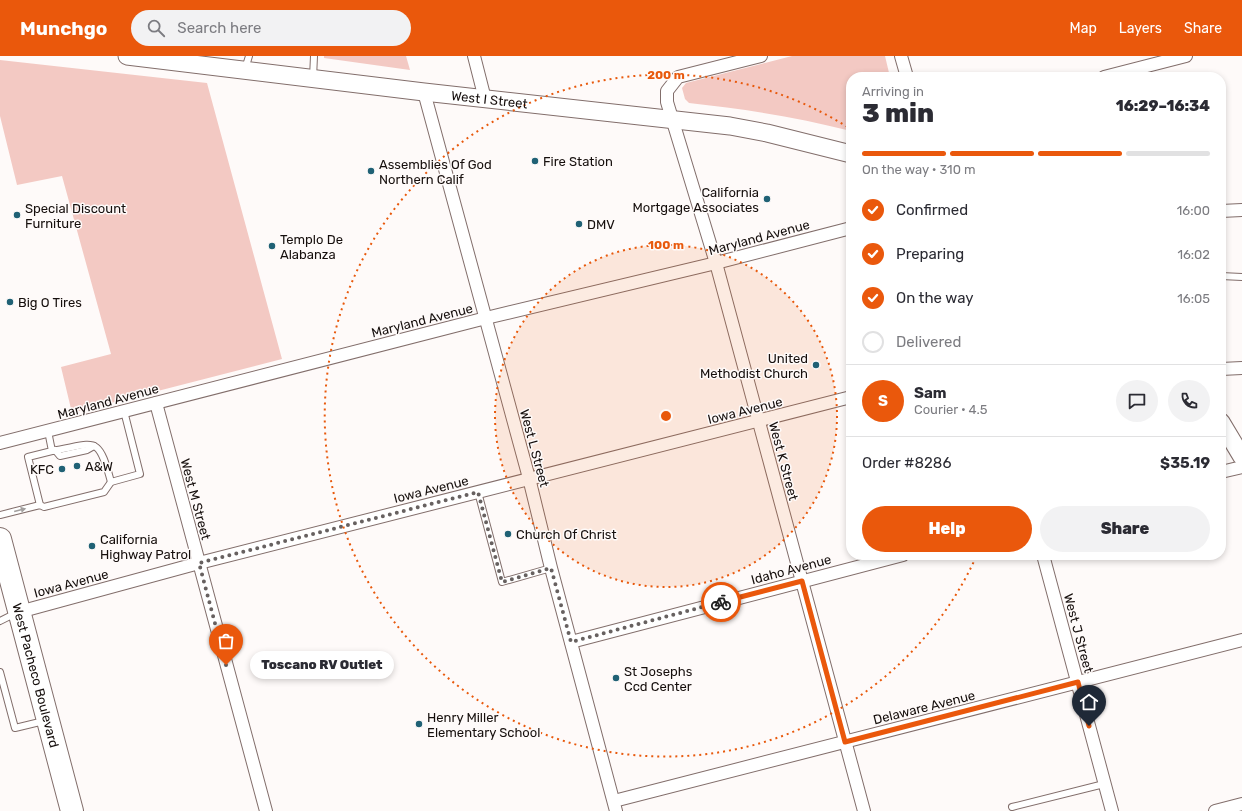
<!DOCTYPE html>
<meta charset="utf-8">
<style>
body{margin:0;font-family:Rubik,sans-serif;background:#f2f2f3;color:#2b2b33;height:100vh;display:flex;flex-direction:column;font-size:15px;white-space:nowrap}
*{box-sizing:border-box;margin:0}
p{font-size:13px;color:#7c7c81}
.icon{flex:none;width:22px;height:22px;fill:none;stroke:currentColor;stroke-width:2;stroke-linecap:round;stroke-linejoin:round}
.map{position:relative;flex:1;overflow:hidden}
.details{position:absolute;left:846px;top:16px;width:380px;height:488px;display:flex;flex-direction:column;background:#fff;border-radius:16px;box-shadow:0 2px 6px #0003}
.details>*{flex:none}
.pin{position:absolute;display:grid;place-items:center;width:34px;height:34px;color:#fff;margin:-41px -17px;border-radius:50% 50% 50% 0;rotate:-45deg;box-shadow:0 0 4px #0007}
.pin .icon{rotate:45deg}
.courier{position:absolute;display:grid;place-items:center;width:40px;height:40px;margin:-20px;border:3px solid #ea580c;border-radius:50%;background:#fff;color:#222;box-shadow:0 1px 5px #0007}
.bubble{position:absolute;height:28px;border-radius:14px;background:#fff;box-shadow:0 2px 6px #0003;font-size:13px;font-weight:800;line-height:28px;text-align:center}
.head em{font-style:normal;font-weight:800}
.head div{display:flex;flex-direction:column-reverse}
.head{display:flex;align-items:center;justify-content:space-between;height:68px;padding:0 16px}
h1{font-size:26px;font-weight:800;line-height:30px}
.bar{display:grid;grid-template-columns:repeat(4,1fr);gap:6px 4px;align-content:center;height:48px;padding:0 16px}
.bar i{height:5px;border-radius:3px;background:#e1e1e2}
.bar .selected{background:#ea580c}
.bar p{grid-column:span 4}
.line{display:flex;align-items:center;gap:10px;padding:0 16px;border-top:1px solid #e1e1e2}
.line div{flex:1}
.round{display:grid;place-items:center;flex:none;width:42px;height:42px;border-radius:21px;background:#f2f2f3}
ol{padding:0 16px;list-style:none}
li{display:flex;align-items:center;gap:12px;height:44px}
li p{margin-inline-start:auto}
li .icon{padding:4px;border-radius:50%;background:#ea580c;color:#fff;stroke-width:4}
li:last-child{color:#7c7c81}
li i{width:22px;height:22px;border:2px solid #e1e1e2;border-radius:50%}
.button{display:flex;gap:8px;margin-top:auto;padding:8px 16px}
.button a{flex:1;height:46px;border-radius:24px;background:#ea580c;color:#fff;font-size:16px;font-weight:800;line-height:46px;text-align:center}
.button a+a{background:#f2f2f3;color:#2b2b33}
header{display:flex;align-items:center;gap:24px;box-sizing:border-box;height:56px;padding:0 20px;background:#ea580c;color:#fff}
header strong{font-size:19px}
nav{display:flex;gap:22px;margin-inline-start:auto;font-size:14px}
.search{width:280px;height:36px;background:#f2f2f3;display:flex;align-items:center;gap:10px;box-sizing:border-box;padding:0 14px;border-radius:22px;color:#7c7c81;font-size:15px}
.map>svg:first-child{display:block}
.green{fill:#f3c9c3}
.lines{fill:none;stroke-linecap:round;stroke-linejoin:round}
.lane-casing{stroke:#826e6b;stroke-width:8}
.street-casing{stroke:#826e6b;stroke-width:14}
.secondary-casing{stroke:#826e6b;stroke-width:19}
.highway-casing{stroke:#826e6b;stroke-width:24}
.lane{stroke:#fff;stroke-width:6}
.street{stroke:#fff;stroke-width:12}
.secondary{stroke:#fff;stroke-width:17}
.highway{stroke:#fff;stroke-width:22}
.oneway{fill:#a29f9e}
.done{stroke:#676160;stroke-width:4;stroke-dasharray:0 7.2}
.route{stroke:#ea580c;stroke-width:5}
.ring{fill:none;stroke:#e8590c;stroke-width:2;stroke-dasharray:2 4}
.poi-dot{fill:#206175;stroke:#fefaf9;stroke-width:1.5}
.labels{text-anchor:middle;stroke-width:3;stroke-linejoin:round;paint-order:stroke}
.street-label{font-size:13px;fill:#160f0d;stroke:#fefaf9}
.poi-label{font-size:13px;fill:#160f0d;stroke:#fefaf9;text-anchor:start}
.centre{fill:#e8590c;stroke:#fefaf9;stroke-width:2}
.ring-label{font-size:12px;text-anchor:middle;font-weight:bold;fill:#e8590c;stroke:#fefaf9;stroke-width:3;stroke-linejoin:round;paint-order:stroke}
</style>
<header>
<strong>Munchgo</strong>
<div class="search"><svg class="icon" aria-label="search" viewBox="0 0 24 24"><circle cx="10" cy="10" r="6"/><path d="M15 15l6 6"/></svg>Search here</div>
<nav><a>Map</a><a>Layers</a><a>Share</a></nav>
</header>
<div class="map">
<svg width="1242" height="755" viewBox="0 0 1242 755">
<rect width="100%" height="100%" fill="#fefaf9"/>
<g class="green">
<polygon points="324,0 406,0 410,14 324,2"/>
<path d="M792 0H885L890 21H851V75C797 61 744 53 689 47L685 43 682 32 686 27Z"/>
<polygon points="0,4 207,27 282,303 72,357 61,311 111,298 62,120 17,129 0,60"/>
</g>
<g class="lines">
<defs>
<g id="lane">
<polyline points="245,13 249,0"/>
<polyline points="313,22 314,0"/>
<polyline points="1221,220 1242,221"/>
<polyline points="55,394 60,400 87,394 94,390"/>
<path d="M52 395C95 388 98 377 111 426"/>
<polyline points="478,436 502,526 551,512"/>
<polyline points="40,449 28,401 52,395 48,375"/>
<polyline points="0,459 40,449 44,451 104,436 111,426 140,418 124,355"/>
<polyline points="0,565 16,557"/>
<polyline points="0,616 15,672 44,665"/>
<polyline points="1012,751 1104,728"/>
</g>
<g id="street">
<polyline points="474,0 485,43"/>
<polyline points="761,0 678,21 667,35 667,46 716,207 864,755"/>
<polyline points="901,0 907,21"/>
<polyline points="1104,21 1186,0"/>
<polyline points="424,36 529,422 551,512 616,755"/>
<polyline points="1221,155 1242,154"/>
<polyline points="1221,313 1242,312"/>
<polyline points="156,347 266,755"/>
<polyline points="0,387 486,262 716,207 851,172"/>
<polyline points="1221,416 1242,411"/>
<polyline points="1043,499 1112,755"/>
<polyline points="19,556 199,507 851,341"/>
<polyline points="571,586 903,499"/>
<polyline points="614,745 1242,584"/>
<polyline points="1215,755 1242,748"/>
</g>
<g id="secondary">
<path id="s1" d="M127 0 424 36 730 70 767 77 851 98"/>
<polyline points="1221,366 1242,401"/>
</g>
<g id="highway">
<path id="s2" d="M0 483 72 755"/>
</g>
</defs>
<use href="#lane" class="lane-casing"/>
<use href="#street" class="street-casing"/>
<use href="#secondary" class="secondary-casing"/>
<use href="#highway" class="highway-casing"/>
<use href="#lane" class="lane"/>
<use href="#street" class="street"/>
<use href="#secondary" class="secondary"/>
<use href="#highway" class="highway"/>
</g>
<defs><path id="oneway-solid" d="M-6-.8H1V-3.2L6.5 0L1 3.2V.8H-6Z"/></defs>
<use class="oneway" href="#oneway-solid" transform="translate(20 454) rotate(-14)"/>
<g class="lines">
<polyline class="done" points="226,609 199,507 478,436 502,526 551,512 571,586 721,546"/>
<polyline class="route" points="721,546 802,525 845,686 1078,626 1089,670"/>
</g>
<circle cx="666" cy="360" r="171" fill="#e8590c" fill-opacity=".12"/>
<g class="ring">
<circle cx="666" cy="360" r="171"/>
<path d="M976 501A341 341 0 1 1 849 72"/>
</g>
<g class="poi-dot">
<circle cx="535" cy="105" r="4"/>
<circle cx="371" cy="115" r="4"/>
<circle cx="767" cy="143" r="4"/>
<circle cx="17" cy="159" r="4"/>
<circle cx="579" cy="168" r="4"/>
<circle cx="272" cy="190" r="4"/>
<circle cx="10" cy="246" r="4"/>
<circle cx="816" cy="309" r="4"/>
<circle cx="77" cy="410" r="4"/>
<circle cx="62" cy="413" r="4"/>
<circle cx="508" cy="478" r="4"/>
<circle cx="92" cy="490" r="4"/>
<circle cx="616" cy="622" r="4"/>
<circle cx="419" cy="668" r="4"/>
</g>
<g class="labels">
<g class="street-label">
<text dy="5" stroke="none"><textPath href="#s1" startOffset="365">West I Street</textPath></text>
<text transform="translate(759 181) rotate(-15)" y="5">Maryland Avenue</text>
<text transform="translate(422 264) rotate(-14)" y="5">Maryland Avenue</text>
<text transform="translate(108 345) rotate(-15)" y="5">Maryland Avenue</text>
<text transform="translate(745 354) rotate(-14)" y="5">Iowa Avenue</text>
<text transform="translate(535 392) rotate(75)" y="5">West L Street</text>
<text transform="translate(784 405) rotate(75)" y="5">West K Street</text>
<text transform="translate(431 433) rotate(-14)" y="5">Iowa Avenue</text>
<text transform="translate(196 443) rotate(75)" y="5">West M Street</text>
<text transform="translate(791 513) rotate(-15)" y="5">Idaho Avenue</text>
<text transform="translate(71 527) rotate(-15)" y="5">Iowa Avenue</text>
<text transform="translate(1079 577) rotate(75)" y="5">West J Street</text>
<text dy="5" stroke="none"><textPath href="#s2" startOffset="141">West Pacheco Boulevard</textPath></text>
<text transform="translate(924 651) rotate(-14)" y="5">Delaware Avenue</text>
</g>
<g class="poi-label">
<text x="543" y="110">Fire Station</text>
<text x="379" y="113">Assemblies Of God<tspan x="379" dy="15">Northern Calif</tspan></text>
<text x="759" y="141" text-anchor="end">California<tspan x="759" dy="15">Mortgage Associates</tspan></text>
<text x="25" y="157">Special Discount<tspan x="25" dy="15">Furniture</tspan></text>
<text x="587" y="173">DMV</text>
<text x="280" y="188">Templo De<tspan x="280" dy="15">Alabanza</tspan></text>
<text x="18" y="251">Big O Tires</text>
<text x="808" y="307" text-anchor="end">United<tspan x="808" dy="15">Methodist Church</tspan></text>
<text x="85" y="415">A&amp;W</text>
<text x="54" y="418" text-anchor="end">KFC</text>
<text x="516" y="483">Church Of Christ</text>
<text x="100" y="488">California<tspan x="100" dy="15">Highway Patrol</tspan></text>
<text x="624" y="620">St Josephs<tspan x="624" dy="15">Ccd Center</tspan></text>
<text x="427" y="666">Henry Miller<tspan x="427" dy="15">Elementary School</tspan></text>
</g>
</g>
<circle cx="666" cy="360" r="6" class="centre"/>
<g class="ring-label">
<text x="666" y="23">200 m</text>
<text x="666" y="193">100 m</text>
</g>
</svg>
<div class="pin" style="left:226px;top:609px;background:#ea580c"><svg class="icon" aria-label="bag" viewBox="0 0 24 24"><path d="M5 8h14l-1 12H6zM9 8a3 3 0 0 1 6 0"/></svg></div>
<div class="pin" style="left:1089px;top:670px;background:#1f2937"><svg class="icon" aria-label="home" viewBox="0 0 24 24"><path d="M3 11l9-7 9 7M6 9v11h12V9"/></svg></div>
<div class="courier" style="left:721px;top:546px"><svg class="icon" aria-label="bike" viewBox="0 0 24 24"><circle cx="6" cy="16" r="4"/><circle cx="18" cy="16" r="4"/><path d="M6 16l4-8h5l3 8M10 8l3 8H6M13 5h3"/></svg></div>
<div class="bubble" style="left:250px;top:595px;width:144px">Toscano RV Outlet</div>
<section class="details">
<div class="head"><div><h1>3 min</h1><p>Arriving in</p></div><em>16:29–16:34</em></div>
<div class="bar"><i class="selected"></i><i class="selected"></i><i class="selected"></i><i></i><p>On the way · 310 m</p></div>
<ol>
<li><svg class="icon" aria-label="check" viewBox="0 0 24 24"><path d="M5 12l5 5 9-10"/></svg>Confirmed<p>16:00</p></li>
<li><svg class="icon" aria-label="check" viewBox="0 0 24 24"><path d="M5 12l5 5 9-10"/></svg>Preparing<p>16:02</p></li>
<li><svg class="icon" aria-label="check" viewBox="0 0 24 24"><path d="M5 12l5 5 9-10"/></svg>On the way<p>16:05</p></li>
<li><i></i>Delivered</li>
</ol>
<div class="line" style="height:72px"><b class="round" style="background:#ea580c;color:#fff">S</b><div><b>Sam</b><p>Courier · 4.5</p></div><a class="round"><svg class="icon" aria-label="chat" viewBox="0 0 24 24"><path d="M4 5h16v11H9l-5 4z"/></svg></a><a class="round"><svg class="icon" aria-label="phone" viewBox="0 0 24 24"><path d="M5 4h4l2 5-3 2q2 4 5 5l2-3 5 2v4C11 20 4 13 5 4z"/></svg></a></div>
<div class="line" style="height:52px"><div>Order #8286</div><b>$35.19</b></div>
<div class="button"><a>Help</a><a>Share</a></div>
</section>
</div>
